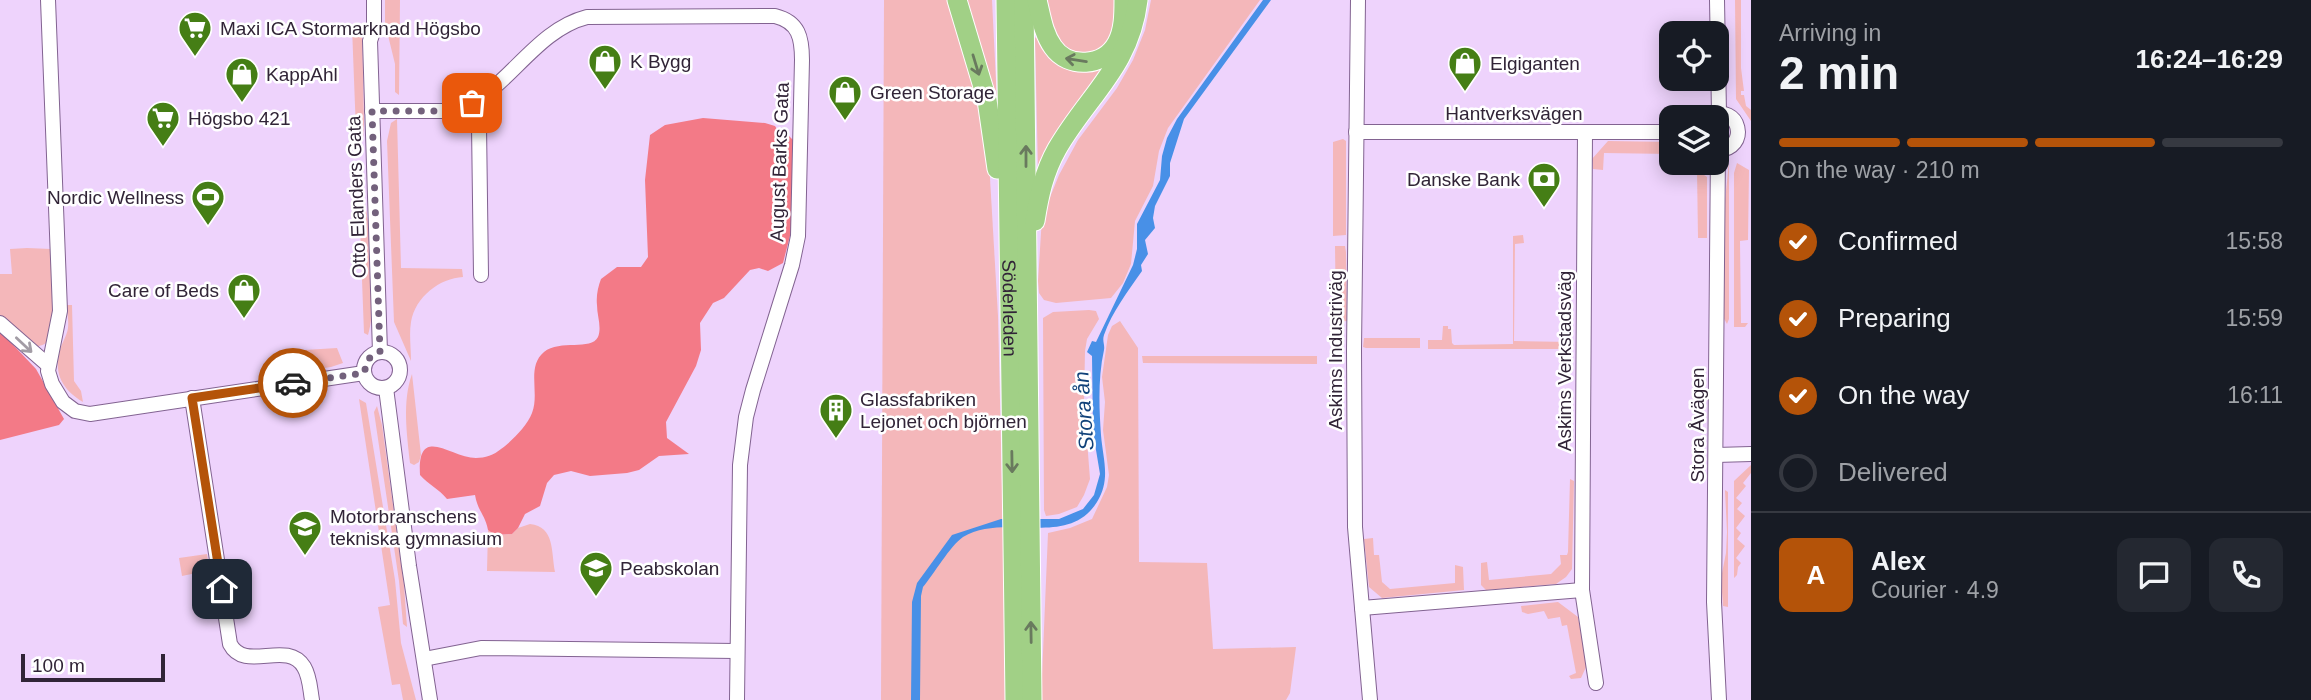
<!DOCTYPE html>
<meta charset="utf-8">
<style>
body{margin:0;font-family:Arial,sans-serif;background:#242831;color:#f1f3f6;height:100vh;display:flex;flex-direction:column;font-size:26px;white-space:nowrap}
*{box-sizing:border-box;margin:0}
p{font-size:23px;color:#9ea1a6}
.icon{flex:none;width:38px;height:38px;fill:none;stroke:currentColor;stroke-width:2;stroke-linecap:round;stroke-linejoin:round}
.map{position:relative;flex:1;overflow:hidden}
.panel{display:flex;flex-direction:column;background:#171b24;width:560px}
.panel>*{flex:none}
.fabs{position:absolute;left:1659px;top:21px;display:grid;gap:14px}
.fabs a{display:grid;place-items:center;width:70px;height:70px;border-radius:14px;background:#171b24;box-shadow:0 4px 18px #0003;font-size:35px}
.scale{position:absolute;left:21px;bottom:18px;width:144px;box-sizing:border-box;padding-left:7px;border:4px solid #312437;border-top:0;font-size:19px;line-height:24px;white-space:nowrap;color:#312437;-webkit-text-stroke:5px #fff;paint-order:stroke}
.pin{position:absolute;display:grid;place-items:center;width:60px;height:60px;color:#fff;margin:-30px;border-radius:14px;box-shadow:0 4px 10px #0006}
.courier{position:absolute;display:grid;place-items:center;width:70px;height:70px;margin:-35px;border:5px solid #b45309;border-radius:50%;background:#fff;color:#222;box-shadow:0 2px 9px #0007}
.summary em{font-style:normal;font-weight:600}
.summary div{display:flex;flex-direction:column-reverse}
.summary{display:flex;align-items:center;justify-content:space-between;height:119px;padding:0 28px}
h1{font-size:46px;font-weight:600;line-height:52px}
.bar{display:grid;grid-template-columns:repeat(4,1fr);gap:10px 7px;align-content:center;height:84px;padding:0 28px}
.bar i{height:9px;border-radius:5px;background:#363941}
.bar .active{background:#b45309}
.bar p{grid-column:span 4}
.line{display:flex;align-items:center;gap:18px;padding:0 28px;border-top:2px solid #363941}
.line div{flex:1}
.round{display:grid;place-items:center;flex:none;width:74px;height:74px;border-radius:14px;background:#242831}
ol{padding:0 28px;list-style:none}
li{display:flex;align-items:center;gap:21px;height:77px}
li p{margin-inline-start:auto}
li .icon{padding:7px;border-radius:50%;background:#b45309;color:#fff;stroke-width:4}
li:last-child{color:#9ea1a6}
li i{width:38px;height:38px;border:4px solid #363941;border-radius:50%}
main{display:flex;flex:1;min-height:0}
.map>svg:first-child{display:block}
.green{fill:#f4b7ba}
.forest{fill:#f37a87}
.water{fill:#4890e7}
.lines{fill:none;stroke-linecap:round;stroke-linejoin:round}
.minor-casing{stroke:#826391;stroke-width:16}
.highway-casing{stroke:#fff;stroke-width:21}
.minor{stroke:#fff;stroke-width:14}
.highway{stroke:#a1d086;stroke-width:19}
.oneway{stroke:#697a5e}
.oneway2{stroke:#a29ca5}
.done{stroke:#73617c;stroke-width:7;stroke-dasharray:0 12.6}
.route{stroke:#b45309;stroke-width:9}
.labels{text-anchor:middle;stroke-width:5;stroke-linejoin:round;paint-order:stroke}
.poi-label{font-size:19px;fill:#312437;stroke:#fff;text-anchor:start}
.street-label{font-size:19px;fill:#312437;stroke:#fff}
.water-label{font-size:21px;font-style:italic;fill:#11427a;stroke:#fff}
</style>
<main>
<div class="map">
<svg width="1751" height="700" viewBox="0 0 1751 700">
<rect width="100%" height="100%" fill="#eed3fc"/>
<g class="green">
<polygon points="385,0 400,0 399,95 395,92 395,64 385,23"/>
<polygon points="884,0 953,0 974,71 989,161 998,316 1007,700 881,700"/>
<polygon points="964,0 992,0 999,142"/>
<path d="M1046 0H1118L1116 25 1104 49 1082 55C1052 43 1051 30 1046 0Z"/>
<polygon points="1151,0 1260,0 1168,128 1159,151 1153,186 1135,221 1131,264 1123,283 1111,298 1056,303 1044,300 1039,293 1038,281 1042,217 1059,175 1078,140 1117,88 1133,60 1145,30"/>
<polygon points="1735,0 1741,0 1741,68 1744,91 1741,91 1741,95 1744,95 1746,106 1751,110 1751,121 1736,99"/>
<polygon points="354,25 362,26 364,122 363,139 357,139 356,132 352,27"/>
<polygon points="1038,36 1042,42 1106,64 1038,171 1035,38"/>
<path d="M397 119 401 268 462 269 463 277C440 278 415 297 411 322 409 334 411 348 411 361L394 322 387 141 391 123Z"/>
<polygon points="1343,139 1346,141 1346,235 1333,236 1333,142"/>
<polygon points="1608,141 1671,142 1671,154 1604,153 1603,170 1593,169 1592,159"/>
<polygon points="1729,162 1729,319 1727,324 1723,317 1723,220"/>
<polygon points="1737,163 1749,170 1748,240 1740,241 1741,323 1748,323 1745,327 1734,327 1734,173"/>
<polygon points="1697,170 1707,177 1707,238 1698,238"/>
<path d="M359 200H364L365 205C372 235 377 306 368 335L364 333Z"/>
<polygon points="1523,235 1524,243 1515,244 1514,341 1572,342 1572,349 1428,349 1428,340 1442,340 1443,326 1448,326 1448,329 1451,329 1452,343 1454,345 1513,344 1513,236"/>
<polygon points="1335,246 1345,246 1346,252 1347,321 1336,322"/>
<path d="M27 248 51 249C52 270 58 323 49 339 46 345 40 346 34 347L0 316V274H12L10 249Z"/>
<path d="M67 305H72L74 381 81 391 83 402C63 390 53 374 60 350 62 343 67 335 68 328 69 321 67 313 67 305Z"/>
<polygon points="1089,310 1096,311 1099,319 1087,339 1085,351 1084,402 1090,479 1084,495 1077,507 1059,514 1046,516 1044,510 1043,318 1053,312"/>
<polygon points="1120,321 1138,348 1139,562 1207,563 1213,649 1296,647 1290,693 1286,700 1041,700 1048,533 1070,528 1092,519 1107,487 1109,475 1103,430 1105,402 1102,377 1108,335 1112,326"/>
<polygon points="1364,338 1420,338 1420,348 1366,348 1363,347"/>
<polygon points="337,348 343,363 331,367 290,373 281,366 282,359 288,351"/>
<polygon points="1142,356 1317,356 1317,364 1143,363"/>
<path d="M412 374 421 455 419 462 414 465 410 463C407 434 402 402 412 374Z"/>
<polygon points="359,399 366,403 395,580 401,643 416,700 403,700 400,684 392,685 378,607 390,605"/>
<polygon points="377,406 382,425 404,585 407,627 403,624 399,581 374,412"/>
<polygon points="1751,465 1751,473 1743,483 1746,486 1736,498 1742,503 1737,509 1745,516 1736,528 1741,533 1737,539 1745,546 1736,558 1741,563 1738,567 1737,575 1734,578 1734,481"/>
<polygon points="1570,479 1574,481 1572,569 1566,577 1556,584 1486,590 1481,585 1481,563 1487,562 1489,580 1551,574 1561,564 1560,555 1567,555 1568,552"/>
<polygon points="1725,490 1728,492 1728,607 1723,606 1721,578 1726,553 1727,532"/>
<path d="M530 524C555 527 551 551 555 572L487 571 488 530 495 535 512 534 518 528Z"/>
<polygon points="1373,538 1374,555 1379,555 1382,582 1390,589 1455,583 1455,565 1463,567 1464,590 1382,598 1369,587 1364,539"/>
<polygon points="207,554 209,567 206,571 182,576 179,558"/>
<polygon points="1558,602 1578,617 1587,665 1581,678 1571,679 1569,676 1576,673 1567,625 1562,626 1560,617 1548,619 1544,611 1528,614 1522,612 1521,606"/>
</g>
<g class="forest">
<path d="M703 118 765 123 775 126 780 134 789 136 793 140 791 232 783 263 768 271 759 268 750 270 724 298 713 303 700 323 701 350 696 366 666 422 667 438 689 454 659 456 639 470 627 473 590 476 571 471 554 475 547 483 540 506 525 514 518 528 512 534 495 535 488 530C485 514 478 512 475 495L447 499C439 489 428 484 420 475 417 423 451 458 476 458 485 458 494 455 501 449 512 441 527 426 532 413 540 393 526 367 544 352 560 339 591 351 598 337 602 327 597 316 597 305 596 296 598 287 601 279L617 267H641L648 257 645 180 650 135 665 125Z"/>
<polygon points="0,331 36,369 64,419 59,425 0,440"/>
</g>
<path class="water" d="M1263 0H1271L1184 119 1170 163V176L1155 206 1153 218 1155 228 1145 240 1148 254 1141 265 1142 271C1128 291 1112 312 1104 335 1102 341 1105 345 1104 350 1098 377 1099 407 1101 435 1103 460 1111 479 1097 502 1068 549 1004 512 963 537 950 546 934 574 923 587L921 596 920 700H911L912 602 917 583 952 535 1001 519H1059L1083 509 1094 495 1100 474 1093 432 1092 356 1087 352 1092 341 1096 342 1133 265 1137 249V224L1160 180 1162 156 1167 138 1177 119Z"/>
<g class="lines">
<defs>
<g id="minor">
<polyline points="48,0 60,311 48,371 52,384 63,402 75,411 90,414 364,373"/>
<polyline points="374,0 374,29 370,41 380,352"/>
<polyline points="1358,0 1354,350 1355,527 1370,700"/>
<polyline points="1717,0 1719,113"/>
<polyline points="472,103 476,111 479,125 481,275"/>
<path d="M372 111H454C505 96 532 31 587 17L775 16C799 22 802 38 802 60L798 236 792 265 753 390 746 417 740 465 737 700"/>
<path d="M1709 117C1740 101 1751 150 1717 150"/>
<polyline points="1356,132 1671,132"/>
<polyline points="1585,132 1582,590 1596,683"/>
<polyline points="1718,150 1714,602 1719,700"/>
<polyline points="0,323 48,365"/>
<circle cx="382" cy="370" r="18"/>
<polyline points="386,388 409,566 430,700"/>
<path d="M192 398 230 644C245 673 287 639 304 667 310 677 310 689 312 700"/>
<polyline points="1716,455 1751,454"/>
<polyline points="1362,608 1582,590"/>
<polyline points="424,659 481,648 736,651"/>
</g>
<g id="highway">
<polyline points="957,0 987,100 997,169"/>
<path id="s1" d="M1006 0 1015 700"/>
<polyline points="1024,0 1032,700"/>
<path d="M1037 0C1041 16 1043 33 1053 47 1068 69 1104 67 1117 43 1124 30 1124 14 1124 0"/>
<path d="M1035 221C1039 196 1044 172 1057 149 1088 95 1130 67 1138 0"/>
</g>
</defs>
<use href="#minor" class="minor-casing"/>
<use href="#highway" class="highway-casing"/>
<use href="#minor" class="minor"/>
<use href="#highway" class="highway"/>
</g>
<defs><path id="oneway-shaft" d="M-6 0H5M1.5-3L5.5 0L1.5 3" fill="none" stroke-width="1.6" stroke-linecap="round" stroke-linejoin="round" transform="scale(1.75)"/></defs>
<g class="oneway">
<use href="#oneway-shaft" transform="translate(1076 60) rotate(-171)"/>
<use href="#oneway-shaft" transform="translate(976 65) rotate(73)"/>
<use href="#oneway-shaft" transform="translate(1026 156) rotate(-90)"/>
<use href="#oneway-shaft" transform="translate(1012 462) rotate(89)"/>
<use href="#oneway-shaft" transform="translate(1031 632) rotate(-91)"/>
</g>
<use class="oneway2" href="#oneway-shaft" transform="translate(24 345) rotate(43)"/>
<g class="lines">
<polyline class="done" points="293,383 364,373 368,359 380,352 372,111 454,111 472,103"/>
<polyline class="route" points="222,589 192,398 293,383"/>
</g>
<defs>
<symbol id="supermarket-pin" viewBox="-11 -11 22 30"><path d="M0 17L-7.5 6A9.5 9.5 0 1 1 7.5 6Z" fill="#457e15" stroke="#fff"/><path d="M-6-5.5h2.5l.6 2H6L4.5 2H-2.5L-4.4-4H-6ZM-1.5 3.2a1.3 1.3 0 1 0 .1 0ZM3 3.2a1.3 1.3 0 1 0 .1 0Z" fill="#fff"/></symbol>
<symbol id="shop-pin" viewBox="-11 -11 22 30"><path d="M0 17L-7.5 6A9.5 9.5 0 1 1 7.5 6Z" fill="#457e15" stroke="#fff"/><path d="M-5-2.5h2.3a2.7 3.5 0 0 1 5.4 0H5L5.5 6h-11ZM-1.5-2.5h3a1.5 2.3 0 0 0-3 0Z" fill="#fff"/></symbol>
<symbol id="bank-pin" viewBox="-11 -11 22 30"><path d="M0 17L-7.5 6A9.5 9.5 0 1 1 7.5 6Z" fill="#457e15" stroke="#fff"/><path d="M-6-4H6V4H-6ZM0-2.3a2.3 2.3 0 1 0 0 4.6a2.3 2.3 0 1 0 0-4.6Z" fill="#fff"/></symbol>
<symbol id="stadium-pin" viewBox="-11 -11 22 30"><path d="M0 17L-7.5 6A9.5 9.5 0 1 1 7.5 6Z" fill="#457e15" stroke="#fff"/><path d="M0-5a6.5 5 0 1 0 0 10a6.5 5 0 1 0 0-10ZM-3.5-1.8h7v3.6h-7Z" fill="#fff"/></symbol>
<symbol id="building-pin" viewBox="-11 -11 22 30"><path d="M0 17L-7.5 6A9.5 9.5 0 1 1 7.5 6Z" fill="#457e15" stroke="#fff"/><path d="M-4-6H4V6H1V3H-1V6H-4ZM-2.5-4.3h1.7v1.8h-1.7ZM.8-4.3h1.7v1.8H.8ZM-2.5-1h1.7V.8h-1.7ZM.8-1h1.7V.8H.8Z" fill="#fff"/></symbol>
<symbol id="school-pin" viewBox="-11 -11 22 30"><path d="M0 17L-7.5 6A9.5 9.5 0 1 1 7.5 6Z" fill="#457e15" stroke="#fff"/><path d="M0-5L7-2L0 1L-7-2ZM-4 1L0 2.5L4 1V4Q0 6-4 4Z" fill="#fff"/></symbol>
</defs>
<g fill-rule="evenodd">
<use href="#supermarket-pin" x="176" y="9" width="38" height="52"/>
<use href="#shop-pin" x="586" y="42" width="38" height="52"/>
<use href="#shop-pin" x="1446" y="44" width="38" height="52"/>
<use href="#shop-pin" x="223" y="55" width="38" height="52"/>
<use href="#shop-pin" x="826" y="73" width="38" height="52"/>
<use href="#supermarket-pin" x="144" y="99" width="38" height="52"/>
<use href="#bank-pin" x="1525" y="160" width="38" height="52"/>
<use href="#stadium-pin" x="189" y="178" width="38" height="52"/>
<use href="#shop-pin" x="225" y="271" width="38" height="52"/>
<use href="#building-pin" x="817" y="391" width="38" height="52"/>
<use href="#school-pin" x="286" y="508" width="38" height="52"/>
<use href="#school-pin" x="577" y="549" width="38" height="52"/>
</g>
<g class="labels">
<g class="poi-label">
<text x="220" y="35">Maxi ICA Stormarknad Högsbo</text>
<text x="630" y="68">K Bygg</text>
<text x="1490" y="70">Elgiganten</text>
<text x="266" y="81">KappAhl</text>
<text x="870" y="99">Green Storage</text>
<text x="188" y="125">Högsbo 421</text>
<text x="1520" y="186" text-anchor="end">Danske Bank</text>
<text x="184" y="204" text-anchor="end">Nordic Wellness</text>
<text x="219" y="297" text-anchor="end">Care of Beds</text>
<text x="860" y="406">Glassfabriken<tspan x="860" dy="22">Lejonet och björnen</tspan></text>
<text x="330" y="523">Motorbranschens<tspan x="330" dy="22">tekniska gymnasium</tspan></text>
<text x="620" y="575">Peabskolan</text>
</g>
<g class="street-label">
<text x="1514" y="120">Hantverksvägen</text>
<text transform="translate(779 162) rotate(-88)" y="7">August Barks Gata</text>
<text transform="translate(356 197) rotate(-92)" y="7">Otto Elanders Gata</text>
<text dy="7" stroke="none"><textPath href="#s1" startOffset="308">Söderleden</textPath></text>
<text transform="translate(1335 350) rotate(-90)" y="7">Askims Industriväg</text>
<text transform="translate(1564 361) rotate(-90)" y="7">Askims Verkstadsväg</text>
<text transform="translate(1697 425) rotate(-90)" y="7">Stora Åvägen</text>
</g>
<g class="water-label">
<text transform="translate(1084 411) rotate(-94)" y="7">Stora ån</text>
</g>
</g>
</svg>
<div class="fabs">
<a><svg class="icon" aria-label="locate" viewBox="0 0 24 24"><circle cx="12" cy="12" r="6"/><path d="M12 2v4M12 18v4M2 12h4M18 12h4"/></svg></a>
<a><svg class="icon" aria-label="layers" viewBox="0 0 24 24"><path d="M12 4l9 5-9 5-9-5zM3 14l9 5 9-5"/></svg></a>
</div>
<div class="scale">100 m</div>
<div class="pin" style="left:472px;top:103px;background:#ea580c"><svg class="icon" aria-label="bag" viewBox="0 0 24 24"><path d="M5 8h14l-1 12H6zM9 8a3 3 0 0 1 6 0"/></svg></div>
<div class="pin" style="left:222px;top:589px;background:#1f2937"><svg class="icon" aria-label="home" viewBox="0 0 24 24"><path d="M3 11l9-7 9 7M6 9v11h12V9"/></svg></div>
<div class="courier" style="left:293px;top:383px"><svg class="icon" aria-label="car" viewBox="0 0 24 24"><path d="M5 17H2v-5l4-1 3-4h7l3 4 3 1v5h-3M9 17h6M6 11h13"/><circle cx="7" cy="17" r="2"/><circle cx="17" cy="17" r="2"/></svg></div>
</div>
<section class="panel">
<div class="summary"><div><h1>2 min</h1><p>Arriving in</p></div><em>16:24–16:29</em></div>
<div class="bar"><i class="active"></i><i class="active"></i><i class="active"></i><i></i><p>On the way · 210 m</p></div>
<ol>
<li><svg class="icon" aria-label="check" viewBox="0 0 24 24"><path d="M5 12l5 5 9-10"/></svg>Confirmed<p>15:58</p></li>
<li><svg class="icon" aria-label="check" viewBox="0 0 24 24"><path d="M5 12l5 5 9-10"/></svg>Preparing<p>15:59</p></li>
<li><svg class="icon" aria-label="check" viewBox="0 0 24 24"><path d="M5 12l5 5 9-10"/></svg>On the way<p>16:11</p></li>
<li><i></i>Delivered</li>
</ol>
<div class="line" style="height:126px"><b class="round" style="background:#b45309;color:#fff">A</b><div><b>Alex</b><p>Courier · 4.9</p></div><a class="round"><svg class="icon" aria-label="chat" viewBox="0 0 24 24"><path d="M4 5h16v11H9l-5 4z"/></svg></a><a class="round"><svg class="icon" aria-label="phone" viewBox="0 0 24 24"><path d="M5 4h4l2 5-3 2q2 4 5 5l2-3 5 2v4C11 20 4 13 5 4z"/></svg></a></div>
</section>
</main>
